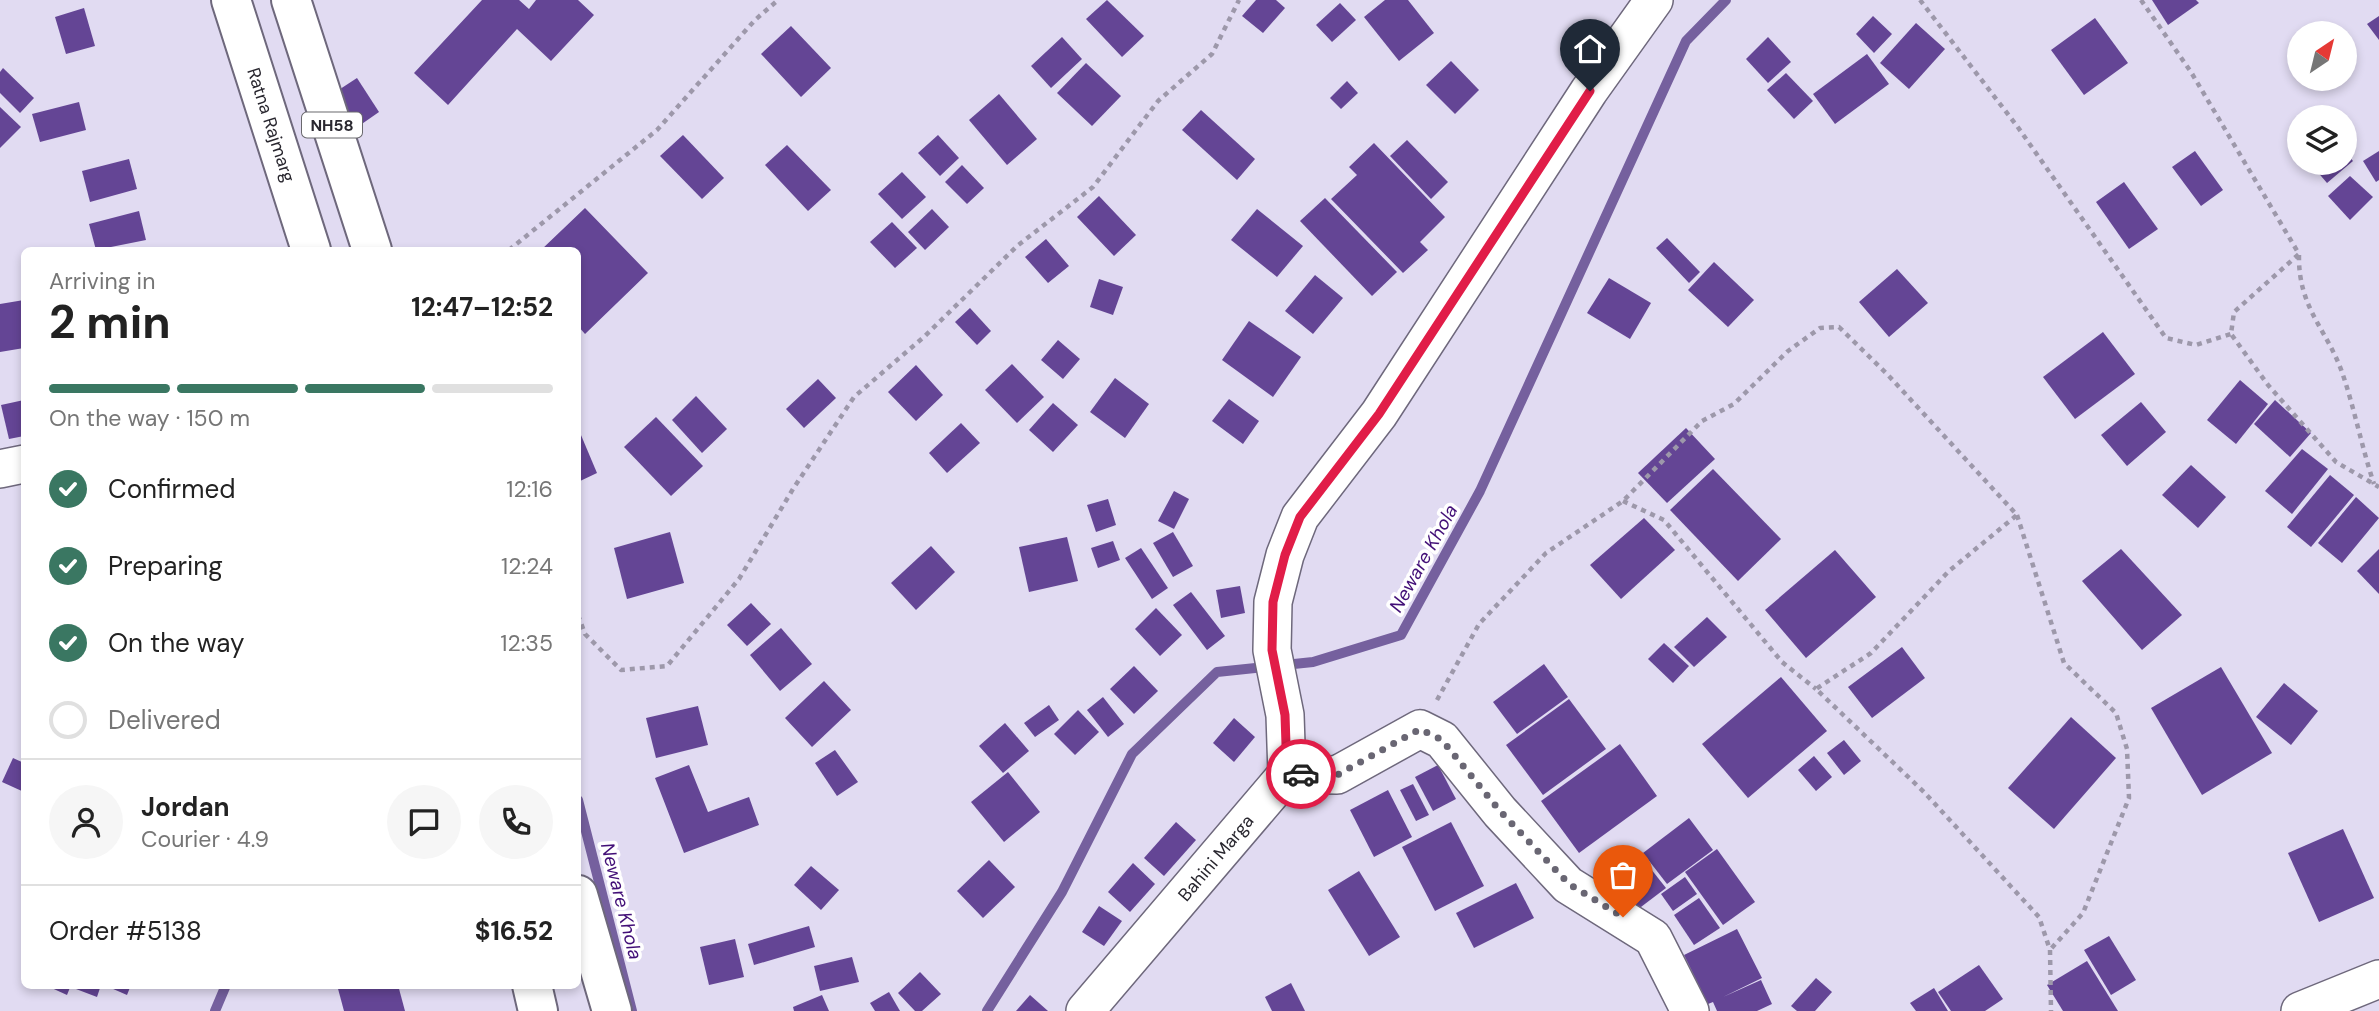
<!DOCTYPE html>
<meta charset="utf-8">
<style>
body{margin:0;font-family:"DM Sans",sans-serif;background:#f6f6f6;color:#222;height:100vh;display:flex;flex-direction:column;font-size:26px;white-space:nowrap}
*{box-sizing:border-box;margin:0}
p{font-size:23px;color:#767676}
.icon{flex:none;width:38px;height:38px;fill:none;stroke:currentColor;stroke-width:2;stroke-linecap:round;stroke-linejoin:round}
.map{position:relative;flex:1;overflow:hidden}
.side{position:absolute;left:21px;top:247px;width:560px;height:742px;display:flex;flex-direction:column;background:#fff;border-radius:10px;box-shadow:0 4px 10px #0003}
.side>*{flex:none}
.needle{width:46px;rotate:35deg}
.buttons{position:absolute;left:2287px;top:21px;display:grid;gap:14px}
.buttons a{display:grid;place-items:center;width:70px;height:70px;border-radius:50%;background:#fff;box-shadow:0 4px 10px #0003;font-size:35px}
.pin{position:absolute;display:grid;place-items:center;width:60px;height:60px;color:#fff;margin:-72px -30px;border-radius:50% 50% 50% 0;rotate:-45deg;box-shadow:0 0 7px #0007}
.pin .icon{rotate:45deg}
.courier{position:absolute;display:grid;place-items:center;width:70px;height:70px;margin:-35px;border:5px solid #e11d48;border-radius:50%;background:#fff;color:#222;box-shadow:0 2px 9px #0007}
.summary em{font-style:normal;font-weight:700}
.summary div{display:flex;flex-direction:column-reverse}
.summary{display:flex;align-items:center;justify-content:space-between;height:119px;padding:0 28px}
h1{font-size:46px;font-weight:700;line-height:52px}
.bar{display:grid;grid-template-columns:repeat(4,1fr);gap:10px 7px;align-content:center;height:84px;padding:0 28px}
.bar i{height:9px;border-radius:5px;background:#e0e0e0}
.bar .on{background:#3a7762}
.bar p{grid-column:span 4}
.line{display:flex;align-items:center;gap:18px;padding:0 28px;border-top:2px solid #e0e0e0}
.line div{flex:1}
.round{display:grid;place-items:center;flex:none;width:74px;height:74px;border-radius:37px;background:#f6f6f6}
ol{padding:0 28px;list-style:none}
li{display:flex;align-items:center;gap:21px;height:77px}
li p{margin-inline-start:auto}
li .icon{padding:7px;border-radius:50%;background:#3a7762;color:#fff;stroke-width:4}
li:last-child{color:#767676}
li i{width:38px;height:38px;border:4px solid #e0e0e0;border-radius:50%}
.map>svg:first-child{display:block}
.lines{fill:none;stroke-linecap:round;stroke-linejoin:round}
.stream{stroke:#75609e;stroke-width:10}
.building{fill:#644595}
.minor-casing{stroke:#6e687c;stroke-width:40}
.major-casing{stroke:#6e687c;stroke-width:42}
.path{stroke:#9d98aa;stroke-width:4.5;stroke-dasharray:5 5;stroke-linecap:butt}
.minor{stroke:#fff;stroke-width:37}
.major{stroke:#fff;stroke-width:38}
.done{stroke:#696673;stroke-width:7;stroke-dasharray:0 12.6}
.route{stroke:#e11d48;stroke-width:9}
.labels{text-anchor:middle;stroke-width:7;stroke-linejoin:round;paint-order:stroke}
.shield{fill:#fff;stroke:#69686d;stroke-width:2}
.shield-label{font-size:16px;font-weight:bold;fill:#29272f}
.street-label{font-size:18px;fill:#29272f;stroke:#fff}
.water-label{font-size:19px;font-style:italic;fill:#420f77;stroke:#fff}
</style>
<div class="map">
<svg width="2379" height="1011" viewBox="0 0 2379 1011">
<rect width="100%" height="100%" fill="#e1dbf2"/>
<g class="lines">
<g class="stream">
<polyline points="578,800 632,1011"/>
<polyline points="215,1011 226,985"/>
<polyline points="987,1011 1062,892 1132,754 1217,672 1313,662 1401,635 1480,491 1686,41 1726,0"/>
</g>
</g>
<g class="building">
<polygon points="482,0 519,0 529,9 536,0 578,0 594,15 551,61 517,29 448,105 414,73"/>
<polygon points="1107,0 1144,36 1122,57 1086,19"/>
<polygon points="1256,0 1276,0 1285,8 1263,33 1242,16"/>
<polygon points="1385,0 1408,0 1434,33 1399,61 1364,17"/>
<polygon points="2152,0 2196,0 2199,3 2168,25"/>
<polygon points="1340,3 1356,20 1332,42 1316,25"/>
<polygon points="84,8 95,46 66,54 55,17"/>
<polygon points="1873,16 1892,34 1874,53 1856,34"/>
<polygon points="2379,16 2379,40 2367,24"/>
<polygon points="2095,18 2128,63 2084,95 2051,50"/>
<polygon points="1916,23 1945,49 1909,89 1880,63"/>
<polygon points="791,26 831,68 801,97 761,54"/>
<polygon points="1062,37 1082,59 1051,88 1031,66"/>
<polygon points="1768,37 1791,62 1768,83 1746,59"/>
<polygon points="1867,54 1889,84 1835,124 1813,94"/>
<polygon points="1451,61 1479,90 1455,114 1426,85"/>
<polygon points="1086,63 1121,96 1092,126 1057,93"/>
<polygon points="3,68 34,98 20,113 0,93 0,72"/>
<polygon points="1786,73 1813,101 1794,119 1767,90"/>
<polygon points="357,78 379,112 356,128 334,93"/>
<polygon points="1347,81 1358,93 1341,109 1330,98"/>
<polygon points="999,94 1037,139 1007,165 969,120"/>
<polygon points="79,102 86,130 40,142 32,114"/>
<polygon points="0,107 21,127 0,148"/>
<polygon points="1201,110 1255,159 1237,180 1182,130"/>
<polygon points="683,135 724,178 702,199 660,156"/>
<polygon points="938,135 959,158 940,176 918,153"/>
<polygon points="1407,140 1448,182 1431,199 1390,156"/>
<polygon points="1374,143 1445,217 1420,242 1428,250 1403,273 1331,199 1357,175 1349,167"/>
<polygon points="787,145 831,190 808,211 765,165"/>
<polygon points="2195,151 2223,190 2201,206 2172,167"/>
<polygon points="2379,151 2379,180 2376,182 2363,161"/>
<polygon points="2345,152 2353,161 2327,183 2310,163 2345,163"/>
<polygon points="129,159 137,189 90,202 82,171"/>
<polygon points="962,165 984,188 967,204 945,182"/>
<polygon points="902,172 926,197 902,219 878,194"/>
<polygon points="2350,176 2373,197 2350,220 2328,196"/>
<polygon points="2124,182 2158,229 2129,249 2096,202"/>
<polygon points="1099,196 1136,235 1114,256 1077,217"/>
<polygon points="1325,198 1397,272 1372,296 1300,221"/>
<polygon points="585,208 648,273 585,334 578,326 578,250 541,250"/>
<polygon points="932,209 949,227 925,250 908,232"/>
<polygon points="1257,209 1303,246 1277,277 1231,240"/>
<polygon points="139,211 146,240 96,250 89,224"/>
<polygon points="892,222 917,248 895,268 870,242"/>
<polygon points="1667,238 1700,272 1689,283 1656,248"/>
<polygon points="1046,239 1069,266 1048,283 1025,257"/>
<polygon points="1714,262 1754,300 1728,327 1688,290"/>
<polygon points="1897,269 1928,303 1889,337 1859,302"/>
<polygon points="1315,275 1343,298 1313,334 1285,311"/>
<polygon points="1609,278 1651,303 1630,339 1587,313"/>
<polygon points="1099,279 1123,287 1113,315 1090,307"/>
<polygon points="24,300 24,348 0,352 0,304"/>
<polygon points="970,308 991,331 977,345 955,322"/>
<polygon points="1249,321 1301,357 1273,397 1222,360"/>
<polygon points="2103,332 2135,374 2075,419 2043,377"/>
<polygon points="1058,340 1080,359 1063,379 1041,360"/>
<polygon points="1012,364 1044,397 1017,423 985,390"/>
<polygon points="916,365 943,395 916,421 888,392"/>
<polygon points="1115,378 1149,404 1125,438 1090,412"/>
<polygon points="818,379 836,398 804,428 786,409"/>
<polygon points="2240,380 2268,404 2236,444 2207,420"/>
<polygon points="696,396 727,429 702,453 672,420"/>
<polygon points="1229,399 1259,421 1243,444 1212,421"/>
<polygon points="24,400 24,436 9,439 1,405"/>
<polygon points="2275,400 2311,433 2290,457 2254,424"/>
<polygon points="2141,402 2166,432 2127,466 2101,435"/>
<polygon points="1053,403 1078,425 1053,452 1029,430"/>
<polygon points="656,417 703,466 671,496 624,447"/>
<polygon points="961,423 980,443 947,473 929,453"/>
<polygon points="578,428 597,473 578,482"/>
<polygon points="1686,428 1715,459 1667,503 1638,473"/>
<polygon points="2302,449 2328,469 2292,514 2265,491"/>
<polygon points="2191,465 2226,497 2198,528 2162,495"/>
<polygon points="1713,469 1781,539 1738,581 1670,510"/>
<polygon points="2330,475 2354,495 2311,547 2287,527"/>
<polygon points="1174,491 1189,499 1174,529 1158,521"/>
<polygon points="2356,497 2379,518 2342,563 2318,543"/>
<polygon points="1108,499 1116,525 1096,532 1087,505"/>
<polygon points="1644,518 1675,550 1621,599 1590,565"/>
<polygon points="670,532 684,583 627,599 614,548"/>
<polygon points="1173,532 1193,566 1173,577 1153,543"/>
<polygon points="1067,537 1078,581 1029,592 1019,547"/>
<polygon points="1113,541 1120,560 1098,568 1091,548"/>
<polygon points="931,546 955,572 916,610 891,583"/>
<polygon points="1141,548 1168,588 1152,599 1125,558"/>
<polygon points="2121,549 2182,615 2142,650 2082,581"/>
<polygon points="2379,549 2379,594 2357,571"/>
<polygon points="1835,550 1876,597 1806,658 1765,610"/>
<polygon points="1240,586 1245,613 1221,618 1216,590"/>
<polygon points="1191,592 1225,636 1207,650 1173,605"/>
<polygon points="751,603 771,624 747,646 727,625"/>
<polygon points="1156,608 1182,635 1160,656 1135,629"/>
<polygon points="1707,617 1727,637 1694,667 1674,647"/>
<polygon points="781,628 812,664 780,691 750,655"/>
<polygon points="1664,643 1689,666 1673,683 1648,659"/>
<polygon points="1902,647 1925,678 1872,718 1848,687"/>
<polygon points="1544,664 1568,697 1517,734 1493,702"/>
<polygon points="1134,666 1158,691 1134,714 1110,689"/>
<polygon points="2221,667 2272,753 2202,795 2151,708"/>
<polygon points="1781,677 1827,731 1748,798 1702,744"/>
<polygon points="824,681 851,710 812,747 785,718"/>
<polygon points="2284,683 2318,711 2291,745 2256,717"/>
<polygon points="1103,697 1124,724 1108,737 1087,710"/>
<polygon points="1569,699 1606,749 1543,795 1506,745"/>
<polygon points="1049,705 1059,720 1035,737 1024,723"/>
<polygon points="698,706 708,745 656,758 646,718"/>
<polygon points="1078,710 1099,732 1075,755 1054,734"/>
<polygon points="2071,717 2116,758 2054,829 2008,788"/>
<polygon points="1234,718 1255,737 1234,762 1213,743"/>
<polygon points="1005,723 1029,751 1003,773 979,746"/>
<polygon points="1844,740 1861,761 1844,775 1827,753"/>
<polygon points="1620,744 1657,796 1579,853 1541,801"/>
<polygon points="835,750 858,782 837,796 815,763"/>
<polygon points="1814,756 1832,777 1816,791 1798,770"/>
<polygon points="13,758 24,763 24,792 2,782"/>
<polygon points="689,765 708,812 749,797 759,825 684,853 655,778"/>
<polygon points="1438,765 1456,799 1433,811 1415,777"/>
<polygon points="1008,772 1040,812 1004,842 971,802"/>
<polygon points="1413,784 1429,815 1416,821 1400,790"/>
<polygon points="1388,790 1412,837 1374,857 1350,810"/>
<polygon points="1689,818 1713,850 1667,884 1643,853"/>
<polygon points="1176,822 1196,840 1164,876 1144,858"/>
<polygon points="1451,822 1484,886 1435,911 1402,847"/>
<polygon points="2343,829 2374,898 2319,922 2288,853"/>
<polygon points="1717,849 1755,902 1723,925 1685,872"/>
<polygon points="1643,859 1666,888 1633,913 1610,884"/>
<polygon points="989,860 1015,887 983,918 957,891"/>
<polygon points="1133,863 1155,884 1130,912 1108,892"/>
<polygon points="811,866 839,890 821,910 794,885"/>
<polygon points="1359,871 1400,937 1369,956 1328,890"/>
<polygon points="1685,877 1697,894 1673,911 1661,894"/>
<polygon points="1516,883 1534,918 1474,948 1456,913"/>
<polygon points="1699,898 1720,928 1694,945 1674,915"/>
<polygon points="1099,906 1122,921 1104,946 1082,932"/>
<polygon points="809,926 815,947 754,965 748,944"/>
<polygon points="1737,929 1762,978 1723,997 1761,980 1772,1004 1757,1011 1717,1011 1713,1002 1708,1004 1684,955"/>
<polygon points="2109,936 2136,980 2111,995 2084,950"/>
<polygon points="735,939 744,977 709,985 700,947"/>
<polygon points="852,957 859,982 820,991 814,966"/>
<polygon points="2087,961 2118,1011 2063,1011 2047,985"/>
<polygon points="1979,965 2003,999 1985,1011 1951,1011 1938,992"/>
<polygon points="920,972 941,994 922,1011 915,1011 898,993"/>
<polygon points="1816,978 1832,992 1815,1011 1797,1011 1791,1006"/>
<polygon points="1291,983 1305,1011 1272,1011 1265,997"/>
<polygon points="45,985 71,985 67,995"/>
<polygon points="78,985 101,985 97,997 76,989"/>
<polygon points="104,985 131,985 127,995"/>
<polygon points="337,985 398,985 405,1011 344,1011"/>
<polygon points="1934,988 1948,1011 1916,1011 1910,1003"/>
<polygon points="889,992 900,1011 875,1011 870,1003"/>
<polygon points="822,995 829,1011 794,1011 793,1007"/>
<polygon points="1030,995 1048,1011 1016,1011"/>
</g>
<g class="lines">
<defs>
<g id="minor">
<polyline points="0,469 24,464"/>
<polyline points="1287,774 1337,775 1420,729 1442,740 1500,812 1568,885 1653,938 1690,1011"/>
<polyline points="1085,1011 1287,774 1285,715 1272,650 1273,602 1285,555 1300,517 1379,414 1589,91 1654,0"/>
<polyline points="2300,1011 2379,979"/>
</g>
<g id="major">
<polyline points="231,0 311,250"/>
<polyline points="291,0 372,250"/>
<polyline points="578,895 612,1011"/>
<polyline points="532,985 538,1011"/>
</g>
</defs>
<use href="#minor" class="minor-casing"/>
<use href="#major" class="major-casing"/>
<g class="path">
<polyline points="1920,0 2017,126 2166,338 2196,345 2231,334"/>
<polyline points="2141,0 2191,72 2299,254 2234,312 2231,334 2268,385 2336,462 2379,487"/>
<polyline points="509,250 657,130 755,20 778,0"/>
<path d="M2299 255C2298 309 2328 330 2343 375 2355 411 2362 448 2374 484"/>
<polyline points="1623,501 1664,520 1782,662 1816,689"/>
<polyline points="2017,515 2064,663 2116,713 2127,749 2129,798 2083,913 2050,950"/>
<polyline points="578,615 585,634 621,670 667,666 739,579 793,489 854,397 925,336 1017,246 1093,187 1158,101 1212,54 1239,0"/>
<polyline points="1437,700 1479,624 1546,553 1623,501 1702,421 1734,404 1788,351 1820,328 1839,327 1888,375 2017,515 1949,571 1871,653 1816,689 1924,792 2039,917 2050,950 2051,1011"/>
</g>
<use href="#minor" class="minor"/>
<use href="#major" class="major"/>
</g>
<g class="lines">
<polyline class="done" points="1301,774 1337,775 1420,729 1442,740 1500,811 1569,884 1623,917"/>
<polyline class="route" points="1301,774 1287,774 1285,715 1272,650 1273,602 1285,555 1300,517 1379,414 1590,91"/>
</g>
<g class="labels">
<rect class="shield" x="302" y="112.5" width="60" height="25" rx="5"/>
<g class="shield-label">
<text x="332" y="131">NH58</text>
</g>
<g class="street-label">
<text transform="translate(271 125) rotate(72)" y="6">Ratna Rajmarg</text>
<text transform="translate(1216 858) rotate(-50)" y="6">Bahini Marga</text>
</g>
<g class="water-label">
<text transform="translate(1423 558) rotate(-61)" y="7">Neware Khola</text>
<text transform="translate(622 901) rotate(76)" y="7">Neware Khola</text>
</g>
</g>
</svg>
<div class="buttons">
<a><svg class="needle" viewBox="-14 -14 28 28"><path d="M0-13l5 13h-10z" fill="#e53935"/><path d="M0 13l5-13h-10z" fill="#767676"/></svg></a>
<a><svg class="icon" aria-label="layers" viewBox="0 0 24 24"><path d="M12 4l9 5-9 5-9-5zM3 14l9 5 9-5"/></svg></a>
</div>
<div class="pin" style="left:1623px;top:917px;background:#ea580c"><svg class="icon" aria-label="bag" viewBox="0 0 24 24"><path d="M5 8h14l-1 12H6zM9 8a3 3 0 0 1 6 0"/></svg></div>
<div class="pin" style="left:1590px;top:91px;background:#1f2937"><svg class="icon" aria-label="home" viewBox="0 0 24 24"><path d="M3 11l9-7 9 7M6 9v11h12V9"/></svg></div>
<div class="courier" style="left:1301px;top:774px"><svg class="icon" aria-label="car" viewBox="0 0 24 24"><path d="M5 17H2v-5l4-1 3-4h7l3 4 3 1v5h-3M9 17h6M6 11h13"/><circle cx="7" cy="17" r="2"/><circle cx="17" cy="17" r="2"/></svg></div>
<section class="side">
<div class="summary"><div><h1>2 min</h1><p>Arriving in</p></div><em>12:47–12:52</em></div>
<div class="bar"><i class="on"></i><i class="on"></i><i class="on"></i><i></i><p>On the way · 150 m</p></div>
<ol>
<li><svg class="icon" aria-label="check" viewBox="0 0 24 24"><path d="M5 12l5 5 9-10"/></svg>Confirmed<p>12:16</p></li>
<li><svg class="icon" aria-label="check" viewBox="0 0 24 24"><path d="M5 12l5 5 9-10"/></svg>Preparing<p>12:24</p></li>
<li><svg class="icon" aria-label="check" viewBox="0 0 24 24"><path d="M5 12l5 5 9-10"/></svg>On the way<p>12:35</p></li>
<li><i></i>Delivered</li>
</ol>
<div class="line" style="height:126px"><a class="round"><svg class="icon" aria-label="person" viewBox="0 0 24 24"><circle cx="12" cy="8" r="4"/><path d="M4 21q1-7 8-7t8 7"/></svg></a><div><b>Jordan</b><p>Courier · 4.9</p></div><a class="round"><svg class="icon" aria-label="chat" viewBox="0 0 24 24"><path d="M4 5h16v11H9l-5 4z"/></svg></a><a class="round"><svg class="icon" aria-label="phone" viewBox="0 0 24 24"><path d="M5 4h4l2 5-3 2q2 4 5 5l2-3 5 2v4C11 20 4 13 5 4z"/></svg></a></div>
<div class="line" style="height:91px"><div>Order #5138</div><b>$16.52</b></div>
</section>
</div>
